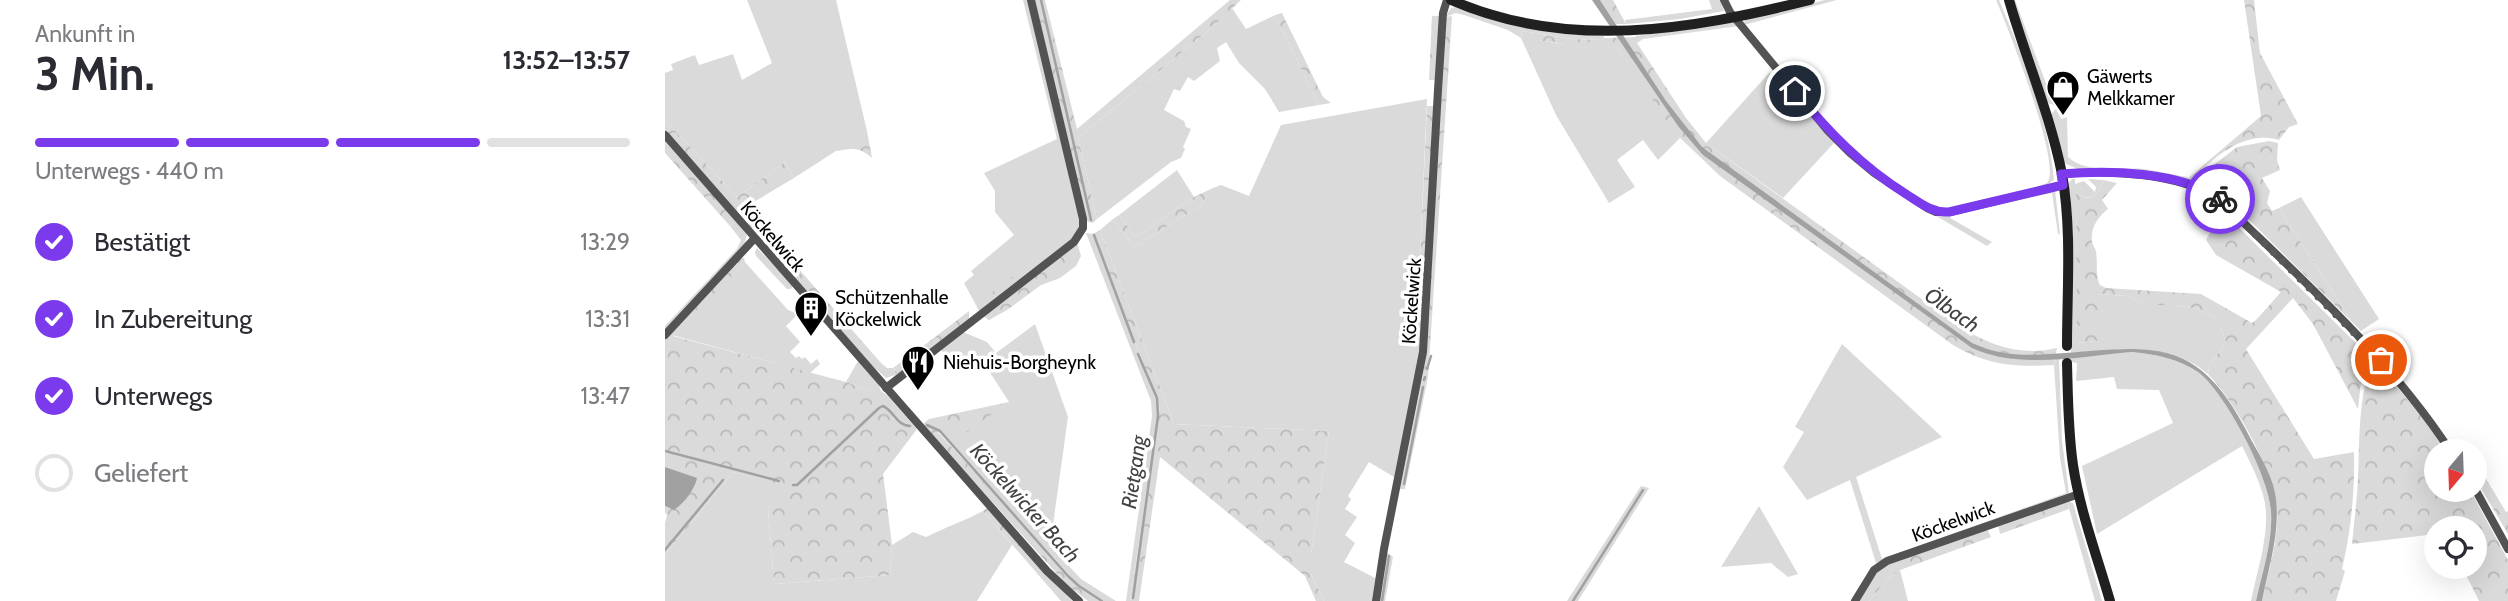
<!DOCTYPE html>
<html lang="de">
<meta charset="utf-8">
<style>
body{margin:0;font-family:Cabin,sans-serif;background:#f7f7f7;color:#2b2b33;height:100vh;display:flex;flex-direction:column;font-size:26px;white-space:nowrap}
*{box-sizing:border-box;margin:0}
p{font-size:23px;color:#7c7c81}
.icon{flex:none;width:38px;height:38px;fill:none;stroke:currentColor;stroke-width:2;stroke-linecap:round;stroke-linejoin:round}
.map{position:relative;flex:1;overflow:hidden}
.panel{display:flex;flex-direction:column;background:#fff;width:665px}
.panel>*{flex:none}
.needle{width:46px;rotate:199deg}
.tools{position:absolute;left:1759px;top:439px;display:grid;gap:14px}
.tools a{display:grid;place-items:center;width:63px;height:63px;border-radius:50%;background:#fff;box-shadow:0 7px 28px #0002;font-size:35px}
.pin{position:absolute;display:grid;place-items:center;width:60px;height:60px;color:#fff;margin:-30px;border:4px solid #fff;border-radius:50%;box-shadow:0 2px 7px #0007}
.courier{position:absolute;display:grid;place-items:center;width:70px;height:70px;margin:-35px;border:5px solid #7c3aed;border-radius:50%;background:#fff;color:#222;box-shadow:0 2px 9px #0007}
.headline em{font-style:normal;font-weight:700}
.headline div{display:flex;flex-direction:column-reverse}
.headline{display:flex;align-items:center;justify-content:space-between;height:119px;padding:0 35px}
h1{font-size:46px;font-weight:700;line-height:52px}
.bar{display:grid;grid-template-columns:repeat(4,1fr);gap:10px 7px;align-content:center;height:84px;padding:0 35px}
.bar i{height:9px;border-radius:5px;background:#e1e1e2}
.bar .selected{background:#7c3aed}
.bar p{grid-column:span 4}
ol{padding:0 35px;list-style:none}
li{display:flex;align-items:center;gap:21px;height:77px}
li p{margin-inline-start:auto}
li .icon{padding:7px;border-radius:50%;background:#7c3aed;color:#fff;stroke-width:4}
li:last-child{color:#7c7c81}
li i{width:38px;height:38px;border:4px solid #e1e1e2;border-radius:50%}
main{display:flex;flex:1;min-height:0}
.map>svg:first-child{display:block}
.grass{fill:#dadada}
.forest{fill:url(#forest-crowns)}
.water{fill:#a1a1a1}
.lines{fill:none;stroke-linecap:round;stroke-linejoin:round}
.stream{stroke:#a1a1a1;stroke-width:2.5}
.minor{stroke:#535353;stroke-width:8}
.secondary{stroke:#202020;stroke-width:10}
.done{stroke:#595959;stroke-width:7;stroke-dasharray:0 12.6}
.route{stroke:#7c3aed;stroke-width:9}
.labels{text-anchor:middle;stroke-width:7;stroke-linejoin:round;paint-order:stroke}
.poi-label{font-size:19px;fill:#000;stroke:#fff;text-anchor:start}
.street-label{font-size:19px;fill:#000;stroke:#fff}
.water-label{font-size:21px;font-style:italic;fill:#424242;stroke:#fff}
</style>
<main>
<section class="panel">
<div class="headline"><div><h1>3 Min.</h1><p>Ankunft in</p></div><em>13:52–13:57</em></div>
<div class="bar"><i class="selected"></i><i class="selected"></i><i class="selected"></i><i></i><p>Unterwegs · 440 m</p></div>
<ol>
<li><svg class="icon" aria-label="check" viewBox="0 0 24 24"><path d="M5 12l5 5 9-10"/></svg>Bestätigt<p>13:29</p></li>
<li><svg class="icon" aria-label="check" viewBox="0 0 24 24"><path d="M5 12l5 5 9-10"/></svg>In Zubereitung<p>13:31</p></li>
<li><svg class="icon" aria-label="check" viewBox="0 0 24 24"><path d="M5 12l5 5 9-10"/></svg>Unterwegs<p>13:47</p></li>
<li><i></i>Geliefert</li>
</ol>
</section>
<div class="map">
<svg width="1843" height="601" viewBox="0 0 1843 601">
<defs>
<pattern id="forest-crowns" width="20" height="18" patternUnits="userSpaceOnUse" patternTransform="scale(1.75)"><rect width="20" height="18" fill="#dadada"/><path d="M2 6a3 3 0 1 1 6 0M12 15a3 3 0 1 1 6 0" fill="none" stroke="#b9b9b9"/></pattern>
</defs>
<rect width="100%" height="100%" fill="#fff"/>
<g class="grass">
<polygon points="82,0 171,0 202,131 129,178 120,162 72,197 0,120 0,73 8,70 6,64 30,55 34,65 68,54 77,80 107,63"/>
<polygon points="358,0 363,0 414,212 415,227 408,240 311,305 299,283 309,275 306,271 349,235 330,212 330,191 319,173 392,139"/>
<polygon points="1044,0 1055,0 1059,11 1015,19 961,24 960,20 1047,9"/>
<polygon points="1160,0 1172,0 1079,25 1080,19"/>
<path d="M1331 0H1334C1356 52 1385 125 1389 180L1377 188 1284 211C1265 211 1250 199 1235 189 1184 155 1146 111 1108 63 1123 72 1137 96 1150 111 1176 142 1244 209 1286 209L1357 192 1382 183C1398 166 1342 25 1331 0Z"/>
<polygon points="1346,0 1350,0 1389,105 1383,103"/>
<path d="M790 7C838 25 887 35 939 36L938 40 907 39 857 31 856 37 890 43 952 47 1015 138 993 160 978 140 952 160 970 187 944 203 891 115 856 38 843 30 799 15 791 13 780 17 786 8Z"/>
<polygon points="567,8 581,29 610,15 654,105 614,112 600,89 574,63 561,42 552,48 555,61 529,81 523,77 515,91 509,89 499,110 519,121 521,127 526,129 518,147 520,149 516,158 506,162 432,219 413,138 549,26"/>
<polygon points="1070,22 1074,26 978,39 972,43 970,36"/>
<polygon points="1104,73 1113,75 1176,147 1273,214 1390,190 1395,234 1393,234 1387,193 1286,215 1285,218 1327,242 1322,246 1229,191 1169,143 1118,198 1041,143"/>
<polygon points="762,99 754,280 761,281 756,356 722,516 729,477 704,462 683,496 686,499 680,509 692,517 680,535 690,543 679,562 712,579 709,601 659,601 646,574 646,555 664,431 509,424 435,230 448,219 469,247 535,206 548,188 556,185 584,196 616,125"/>
<path d="M1391 109 1396 119 1402 117 1403 157C1421 174 1455 167 1479 169 1493 171 1508 175 1523 177L1521 180 1413 169 1399 163 1386 114Z"/>
<polygon points="512,170 529,197 471,237 454,215"/>
<path d="M1407 179H1410V184L1419 181 1430 192 1431 187 1423 179 1438 180C1435 197 1425 200 1411 195L1413 343 1433 341 1432 294 1463 296 1479 305H1510L1533 309 1553 320 1561 342 1544 366 1543 374C1504 341 1454 350 1406 353L1407 260 1403 184Z"/>
<polygon points="1636,197 1714,319 1696,331 1687,322 1614,208"/>
<polygon points="71,221 82,235 79,247 0,332 0,326 72,249 76,240 65,226"/>
<polygon points="421,233 428,234 495,406 465,601 461,601 487,416 486,401"/>
<polygon points="92,248 128,285 126,289 122,289 91,256 90,252"/>
<polygon points="80,262 123,310 133,314 121,326 135,342 125,352 131,358 134,356 137,359 140,357 146,364 152,359 155,364 145,373 7,335"/>
<polygon points="370,324 403,417 385,546 416,579 451,601 439,601 411,582 271,429 320,418 344,402 317,360 307,360 293,371 275,349 298,332 322,342 331,353"/>
<polygon points="1177,344 1277,437 1191,477 1217,559 1401,493 1395,458 1389,365 1391,358 1394,358 1397,441 1404,493 1211,563 1185,480 1142,500 1118,467 1139,432 1130,427"/>
<polygon points="257,347 262,353 234,374 228,368"/>
<path d="M1467 352C1490 354 1514 359 1533 372 1560 392 1605 478 1606 512 1608 541 1597 573 1591 601H1586C1592 571 1605 534 1600 503 1596 483 1586 464 1577 446L1432 534 1417 466 1508 423 1494 390 1452 389 1449 377 1411 381 1412 363 1406 362V357Z"/>
<polygon points="193,361 213,383 216,391 205,391 181,382"/>
<polygon points="758,375 763,377 740,489 735,489"/>
<path d="M68 472 114 484 103 509 109 584 225 575 227 545 248 532 261 537C281 527 299 521 318 511L347 545 312 601H0V555Z"/>
<polygon points="976,486 984,488 913,601 902,601"/>
<polygon points="1402,501 1408,503 1437,601 1430,601"/>
<polygon points="1094,506 1133,574 1123,577 1106,563 1056,567"/>
<polygon points="721,552 728,557 720,601 714,601"/>
<polygon points="1235,570 1243,601 1204,601 1225,577"/>
</g>
<g class="forest">
<polygon points="367,0 380,0 412,129 565,0 576,0 549,26 413,138 432,219 428,223 420,221"/>
<polygon points="935,0 948,0 961,24 951,24"/>
<path d="M1579 0H1589L1595 53 1633 124 1624 127 1614 140C1580 130 1550 156 1528 179L1521 180 1596 116Z"/>
<polygon points="617,13 658,97 666,103 654,105 610,15"/>
<polygon points="767,16 774,16 771,80 764,80"/>
<polygon points="787,16 763,377 758,375 764,315 780,17"/>
<path d="M857 31 907 39 938 40V38L971 37 972 43 1021 118 1041 143 1294 326C1323 345 1357 357 1392 348L1389 365C1349 367 1324 366 1288 345L1055 176 1009 132 952 47H923L856 38Z"/>
<polygon points="762,106 769,106 761,281 754,281"/>
<polygon points="0,120 72,197 120,162 129,178 72,212 0,131"/>
<path d="M202 131 207 158C195 147 187 148 172 151V149Z"/>
<polygon points="0,141 71,221 65,226 0,153"/>
<polygon points="1604,141 1613,143 1612,160 1615,170 1597,178 1605,191 1602,203 1607,211 1614,208 1687,322 1553,189 1534,181 1537,174 1572,147"/>
<path d="M1438 180 1452 183 1437 200 1443 209C1433 217 1425 228 1427 242 1428 246 1431 249 1431 252 1433 264 1430 275 1435 285L1441 288 1536 294 1587 323 1591 320 1616 292 1551 255 1541 240 1554 215 1526 201 1525 192 1547 201 1706 358 1696 382 1693 409 1648 324 1628 298 1581 349 1649 459 1689 452C1690 491 1686 531 1677 569L1680 571 1671 601H1597C1603 572 1614 539 1612 509 1609 471 1570 402 1543 374L1544 366 1561 342 1553 320 1533 309 1510 305H1479L1463 296 1433 294V341L1412 343 1411 194C1425 202 1435 196 1438 180Z"/>
<polygon points="548,188 535,206 469,247 448,219 454,215 471,237 529,197"/>
<polygon points="84,212 216,363 222,368 228,368 234,374 221,378 203,362 81,221 81,216"/>
<polygon points="435,230 509,424 664,431 646,555 646,574 659,601 651,601 640,576 495,457 474,601 465,601 495,406 428,234"/>
<polygon points="399,236 408,240 315,313 311,305"/>
<polygon points="412,243 416,256 411,266 395,278 376,285 342,310 324,320 318,316"/>
<polygon points="79,258 80,262 8,336 181,382 205,391 216,391 222,395 252,429 218,474 227,545 225,575 109,584 103,509 113,484 68,472 0,555 0,523 2,515 0,513 0,506 4,508 8,471 0,467 0,338 74,259"/>
<polygon points="304,311 304,320 262,353 257,347"/>
<path d="M1711 363 1755 414 1780 451 1771 452V490H1805L1843 560V601H1814L1797 567H1810V528H1771V534L1687 544C1689 522 1692 501 1693 479 1695 454 1692 379 1711 363Z"/>
<polygon points="344,402 291,440 279,429 271,430 411,582 439,601 423,601 402,585 259,426 259,423 264,419"/>
<polygon points="1820,477 1841,512 1843,511 1843,534 1811,480"/>
<polygon points="1402,501 1404,509 1335,534 1333,525"/>
<polygon points="322,508 407,601 396,601 318,511"/>
<polygon points="1322,529 1326,537 1235,570 1225,577 1204,601 1193,601 1215,569 1229,560"/>
</g>
<g class="water">
<path d="M927 0H935L1001 101 1037 147 1307 343C1333 355 1357 356 1385 354 1481 348 1529 331 1580 428 1589 446 1602 465 1608 485 1619 522 1604 565 1597 601H1591C1597 573 1608 541 1606 512 1605 478 1560 392 1533 372 1514 359 1490 354 1467 352 1416 356 1355 370 1307 348L1038 155 1013 126Z"/>
<path d="M0 467 32 478C30 489 18 504 9 510L0 506Z"/>
</g>
<g class="lines">
<g class="stream">
<polyline points="376,0 426,220"/>
<polyline points="429,235 469,342"/>
<polyline points="762,369 766,356"/>
<polyline points="759,380 760,377"/>
<polyline points="262,425 275,431 403,576 414,586 437,601"/>
<polyline points="0,451 114,481"/>
<polyline points="739,484 758,387"/>
<path d="M128 485H132L214 408 218 406C229 411 232 426 245 426"/>
<polyline points="0,550 58,480"/>
<polyline points="468,598 493,416 492,398 473,354"/>
<polyline points="717,601 724,556"/>
<polyline points="908,601 978,490"/>
</g>
<g class="minor">
<polyline points="1059,0 1065,12 1163,131 1185,153 1209,173 1262,208 1271,212 1285,212 1398,185"/>
<polyline points="0,135 382,571 414,601"/>
<path d="M1396 174C1445 170 1510 173 1553 198 1635 278 1723 355 1786 452"/>
<polyline points="0,335 89,239"/>
<polyline points="221,388 409,242 418,228 418,219 366,0"/>
<polyline points="1810,489 1843,549"/>
<polyline points="711,601 719,549 758,352 773,90 778,13 782,0"/>
<polyline points="1190,601 1209,570 1222,561 1414,494"/>
</g>
<g class="secondary">
<path d="M786 0C903 51 1025 30 1145 0"/>
<path d="M1344 0C1361 59 1385 114 1397 174 1407 230 1402 290 1402 346"/>
<path d="M1402 363C1403 397 1403 431 1408 465 1415 511 1432 556 1445 601"/>
</g>
</g>
<g class="lines">
<polyline class="done" points="1555,199 1716,360"/>
<path class="route" d="M1130 91C1163 131 1196 166 1241 194 1255 203 1267 213 1284 212L1398 185 1396 174C1443 170 1515 171 1555 199"/>
</g>
<defs>
<symbol id="shop-pin" viewBox="-11 -11 22 30"><path d="M0 17L-7.5 6A9.5 9.5 0 1 1 7.5 6Z" fill="#000" stroke="#fff"/><path d="M-5-2.5h2.3a2.7 3.5 0 0 1 5.4 0H5L5.5 6h-11ZM-1.5-2.5h3a1.5 2.3 0 0 0-3 0Z" fill="#fff"/></symbol>
<symbol id="building-pin" viewBox="-11 -11 22 30"><path d="M0 17L-7.5 6A9.5 9.5 0 1 1 7.5 6Z" fill="#000" stroke="#fff"/><path d="M-4-6H4V6H1V3H-1V6H-4ZM-2.5-4.3h1.7v1.8h-1.7ZM.8-4.3h1.7v1.8H.8ZM-2.5-1h1.7V.8h-1.7ZM.8-1h1.7V.8H.8Z" fill="#fff"/></symbol>
<symbol id="restaurant-pin" viewBox="-11 -11 22 30"><path d="M0 17L-7.5 6A9.5 9.5 0 1 1 7.5 6Z" fill="#000" stroke="#fff"/><path d="M-5-6h1v4h1v-4h1v4h1v-4h1v5L-1.5 .5V6h-2V.5L-5-1ZM5-6V6H3V1.5H1.5Q1.5-4 5-6Z" fill="#fff"/></symbol>
</defs>
<g fill-rule="evenodd">
<use href="#shop-pin" x="1379" y="68" width="38" height="52"/>
<use href="#building-pin" x="127" y="289" width="38" height="52"/>
<use href="#restaurant-pin" x="234" y="343" width="38" height="52"/>
</g>
<g class="labels">
<g class="poi-label">
<text x="1422" y="83">Gäwerts<tspan x="1422" dy="22">Melkkamer</tspan></text>
<text x="170" y="304">Schützenhalle<tspan x="170" dy="22">Köckelwick</tspan></text>
<text x="278" y="369">Niehuis-Borgheynk</text>
</g>
<g class="street-label">
<text transform="translate(108 236) rotate(49)" y="7">Köckelwick</text>
<text transform="translate(746 301) rotate(-86)" y="7">Köckelwick</text>
<text transform="translate(1288 521) rotate(-20)" y="7">Köckelwick</text>
</g>
<g class="water-label">
<text transform="translate(1287 310) rotate(35)" y="7">Ölbach</text>
<text transform="translate(469 472) rotate(-82)" y="7">Rietgang</text>
<text transform="translate(360 503) rotate(48)" y="7">Köckelwicker Bach</text>
</g>
</g>
</svg>
<div class="tools">
<a><svg class="needle" viewBox="-14 -14 28 28"><path d="M0-13l5 13h-10z" fill="#e53935"/><path d="M0 13l5-13h-10z" fill="#7c7c81"/></svg></a>
<a><svg class="icon" aria-label="locate" viewBox="0 0 24 24"><circle cx="12" cy="12" r="6"/><path d="M12 2v4M12 18v4M2 12h4M18 12h4"/></svg></a>
</div>
<div class="pin" style="left:1716px;top:360px;background:#ea580c"><svg class="icon" aria-label="bag" viewBox="0 0 24 24"><path d="M5 8h14l-1 12H6zM9 8a3 3 0 0 1 6 0"/></svg></div>
<div class="pin" style="left:1130px;top:91px;background:#1f2937"><svg class="icon" aria-label="home" viewBox="0 0 24 24"><path d="M3 11l9-7 9 7M6 9v11h12V9"/></svg></div>
<div class="courier" style="left:1555px;top:199px"><svg class="icon" aria-label="bike" viewBox="0 0 24 24"><circle cx="6" cy="16" r="4"/><circle cx="18" cy="16" r="4"/><path d="M6 16l4-8h5l3 8M10 8l3 8H6M13 5h3"/></svg></div>
</div>
</main>
